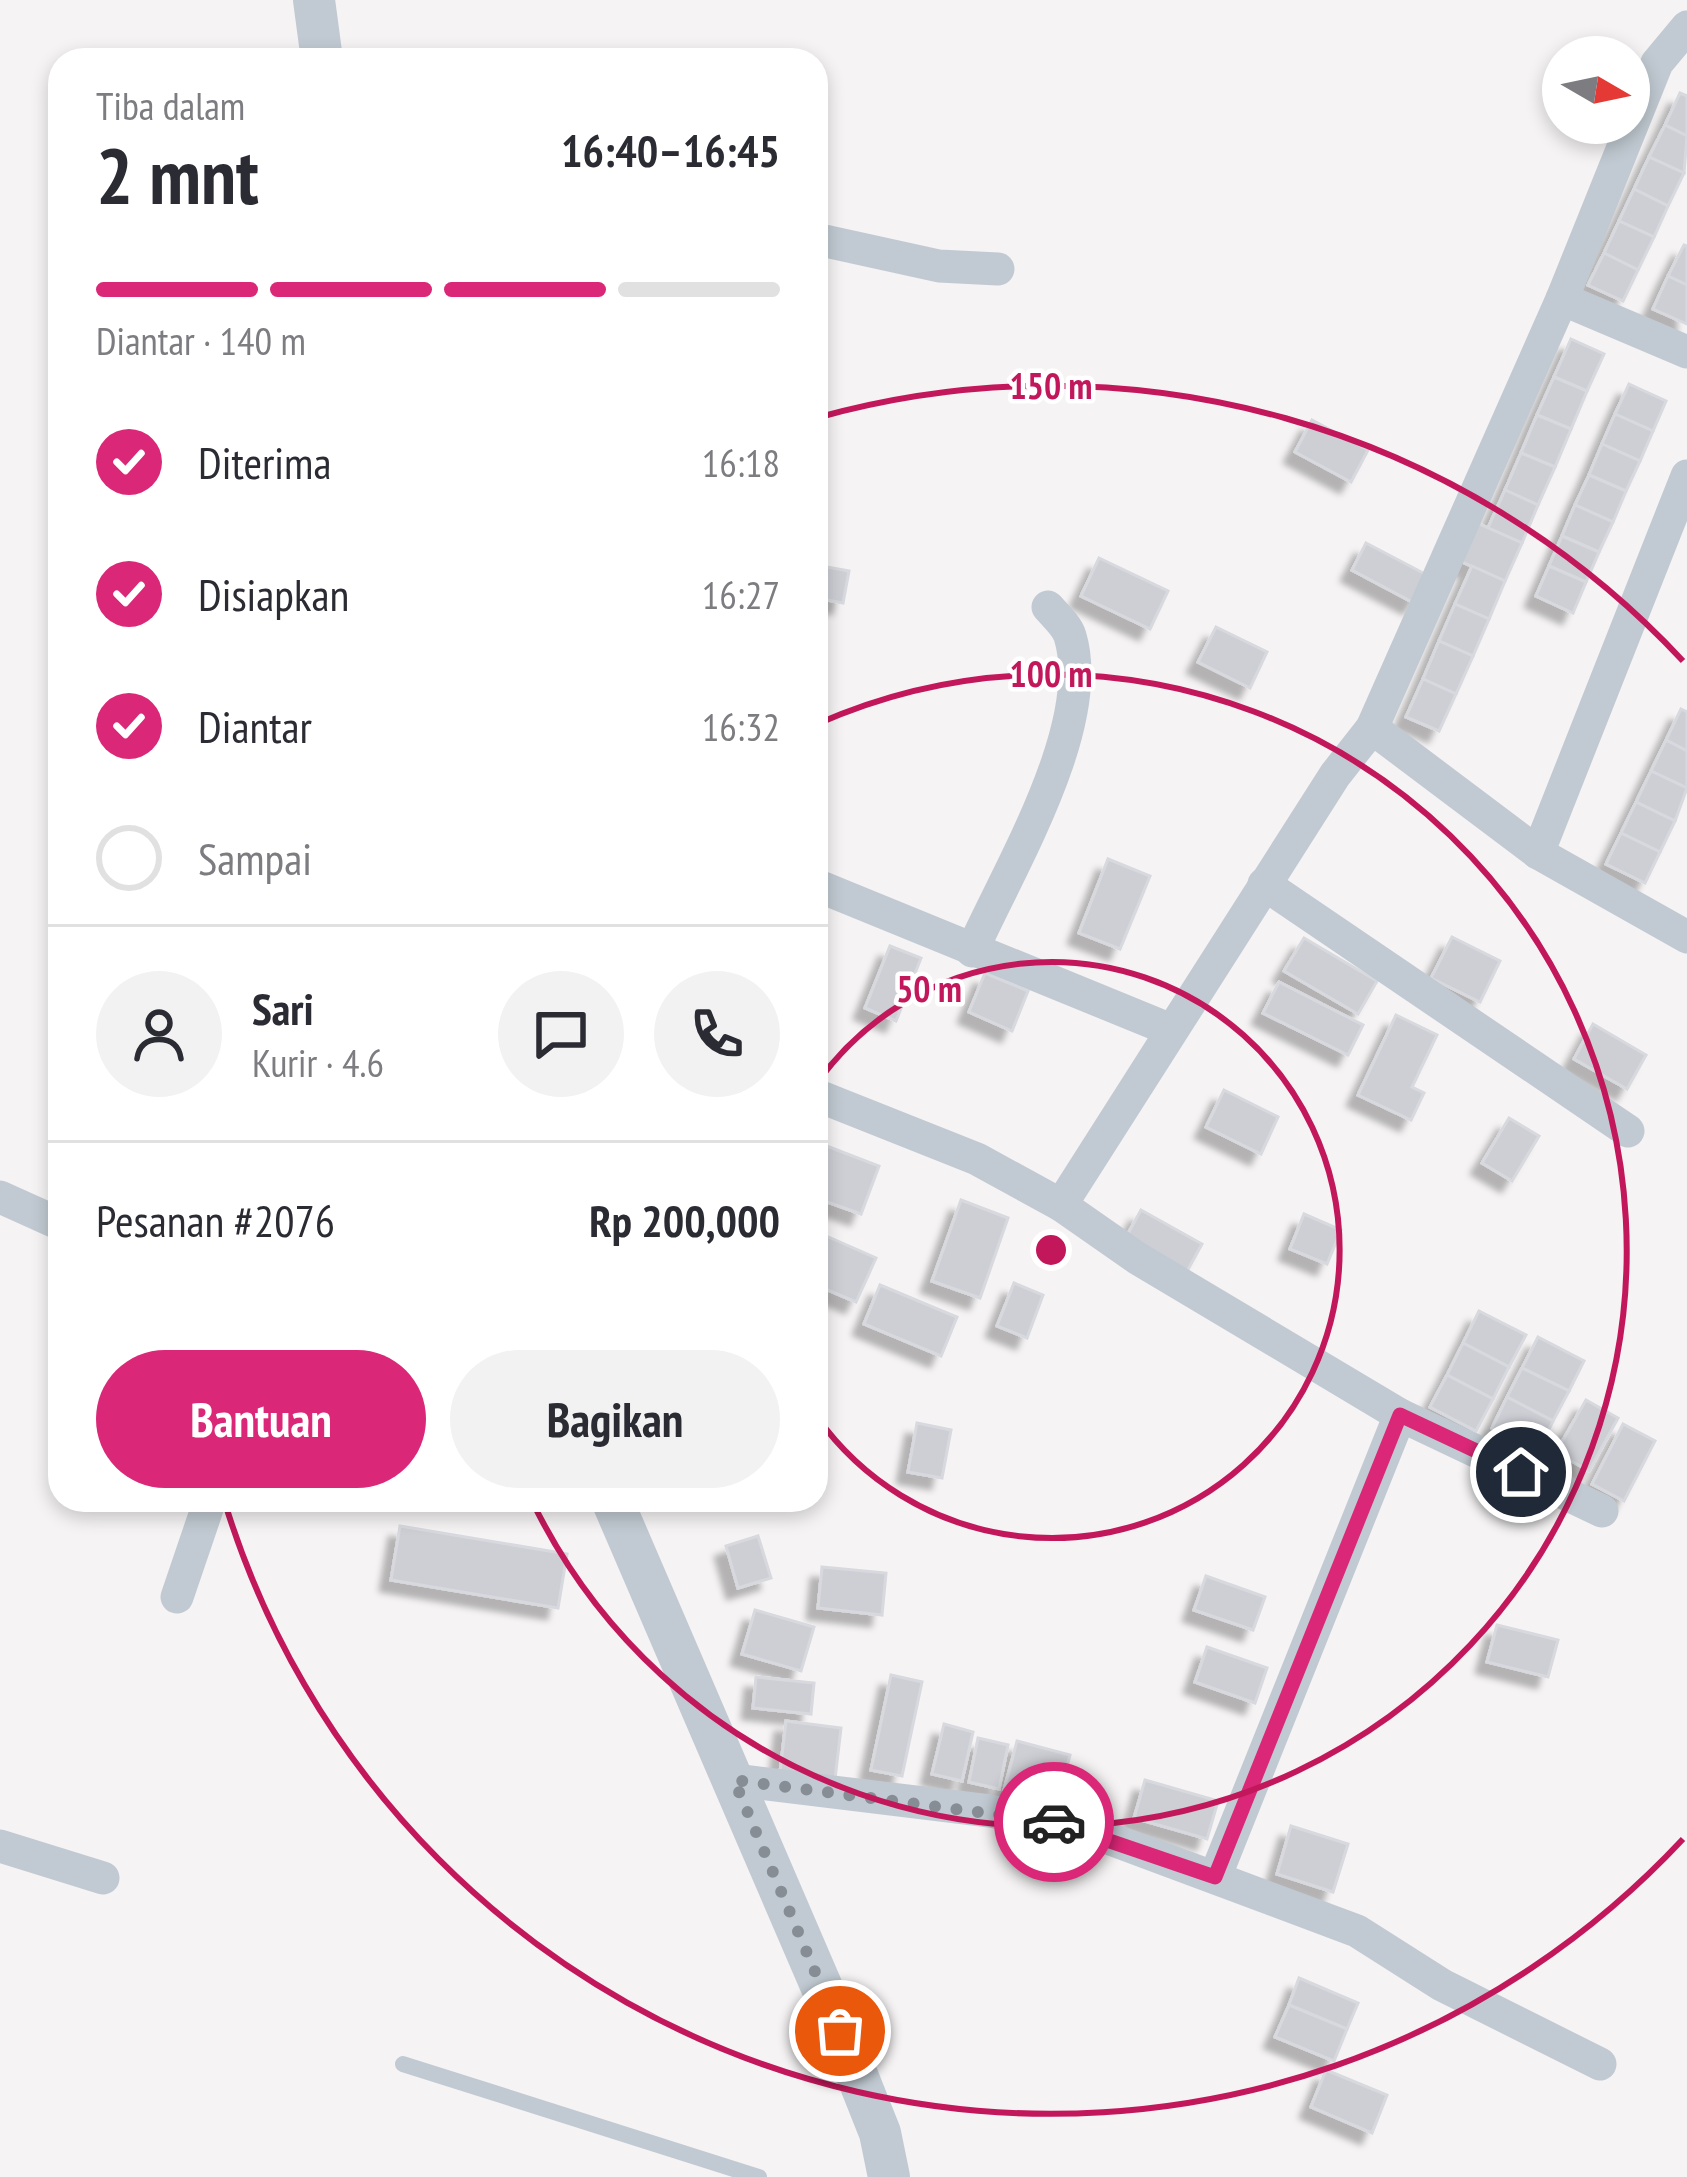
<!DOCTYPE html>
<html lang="id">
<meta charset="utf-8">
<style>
body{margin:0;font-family:"PT Sans Narrow",sans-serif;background:#f2f2f3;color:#2b2b33;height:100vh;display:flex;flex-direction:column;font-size:45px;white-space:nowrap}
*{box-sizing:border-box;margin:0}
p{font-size:39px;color:#7c7c81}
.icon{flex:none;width:66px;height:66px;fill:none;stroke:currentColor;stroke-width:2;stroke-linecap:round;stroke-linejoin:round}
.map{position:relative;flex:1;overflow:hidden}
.sheet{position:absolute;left:48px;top:48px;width:780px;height:1464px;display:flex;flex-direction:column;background:#fff;border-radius:36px;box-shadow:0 6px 18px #0003}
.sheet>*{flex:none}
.needle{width:78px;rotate:99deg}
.tools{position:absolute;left:1542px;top:36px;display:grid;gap:24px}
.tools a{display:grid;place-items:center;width:108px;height:108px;border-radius:50%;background:#fff;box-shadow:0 6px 18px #0003;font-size:60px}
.pin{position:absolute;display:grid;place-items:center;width:102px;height:102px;color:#fff;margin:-51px;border:6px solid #fff;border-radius:50%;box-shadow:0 3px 12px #0007}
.courier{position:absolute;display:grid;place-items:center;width:120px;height:120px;margin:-60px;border:9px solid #db2777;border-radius:50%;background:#fff;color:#222;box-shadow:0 3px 15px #0007}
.headline em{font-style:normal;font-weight:700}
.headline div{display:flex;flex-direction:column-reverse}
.headline{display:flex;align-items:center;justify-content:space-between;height:204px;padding:0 48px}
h1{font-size:78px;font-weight:700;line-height:90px}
.bar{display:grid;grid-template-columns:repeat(4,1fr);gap:18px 12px;align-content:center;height:144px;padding:0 48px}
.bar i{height:15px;border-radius:9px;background:#e1e1e2}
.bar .selected{background:#db2777}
.bar p{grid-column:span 4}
.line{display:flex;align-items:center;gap:30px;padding:0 48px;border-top:3px solid #e1e1e2}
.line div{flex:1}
.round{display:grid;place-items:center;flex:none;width:126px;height:126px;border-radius:63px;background:#f2f2f3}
ol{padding:0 48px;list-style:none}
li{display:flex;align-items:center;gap:36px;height:132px}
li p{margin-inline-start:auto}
li .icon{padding:12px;border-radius:50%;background:#db2777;color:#fff;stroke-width:4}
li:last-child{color:#7c7c81}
li i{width:66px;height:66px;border:6px solid #e1e1e2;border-radius:50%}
.primary-button{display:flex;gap:24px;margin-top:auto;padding:24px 48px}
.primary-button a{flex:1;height:138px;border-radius:72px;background:#db2777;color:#fff;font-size:48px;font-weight:700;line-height:138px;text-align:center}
.primary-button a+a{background:#f2f2f3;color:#2b2b33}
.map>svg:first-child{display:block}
.building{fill:#cdcfd5;stroke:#d7d9de;stroke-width:3;filter:url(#shadow)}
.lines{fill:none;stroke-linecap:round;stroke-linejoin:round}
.service{stroke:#c1cad2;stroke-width:16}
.minor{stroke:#c1cad2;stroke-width:33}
.tertiary{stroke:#c1cad2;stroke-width:42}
.done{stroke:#868d94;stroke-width:12;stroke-dasharray:0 21.6}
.route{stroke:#db2777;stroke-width:15}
.ring{fill:none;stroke:#c2185b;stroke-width:6}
.centre{fill:#c2185b;stroke:#fff;stroke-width:6}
.ring-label{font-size:36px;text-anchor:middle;font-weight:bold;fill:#c2185b;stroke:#fff;stroke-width:9;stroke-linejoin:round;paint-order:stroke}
</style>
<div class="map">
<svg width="1687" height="2177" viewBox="0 0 1687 2177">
<defs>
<filter id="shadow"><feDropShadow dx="-11" dy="11" stdDeviation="3" flood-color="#0004"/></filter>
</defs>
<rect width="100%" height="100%" fill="#f5f3f3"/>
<g class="building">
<polygon points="1680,93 1687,96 1687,136 1665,125"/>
<polygon points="1665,125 1687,136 1684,173 1649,157"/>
<polygon points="1649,157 1684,173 1668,206 1634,189"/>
<polygon points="1634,189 1668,206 1654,237 1619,221"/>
<polygon points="1619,221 1654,237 1638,270 1604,253"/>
<polygon points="1684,245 1687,246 1687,285 1668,276"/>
<polygon points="1604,253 1638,270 1623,301 1588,285"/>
<polygon points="1668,276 1687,285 1687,324 1653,309"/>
<polygon points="1571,339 1604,354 1587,391 1554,377"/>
<polygon points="1554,377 1587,391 1571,429 1537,415"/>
<polygon points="1629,384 1666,401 1653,431 1615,414"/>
<polygon points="1615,414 1653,431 1640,461 1602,444"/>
<polygon points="1537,415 1571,429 1555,467 1521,453"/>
<polygon points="1312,420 1368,450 1351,482 1295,452"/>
<polygon points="1602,444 1640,461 1626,491 1589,475"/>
<polygon points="1521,453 1555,467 1538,505 1505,490"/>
<polygon points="1589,475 1626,491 1613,522 1575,505"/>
<polygon points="1505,490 1538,505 1522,543 1488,528"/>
<polygon points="1575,505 1613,522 1599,552 1562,536"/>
<polygon points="1468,519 1522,543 1505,581 1451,557"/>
<polygon points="1562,536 1599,552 1586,582 1549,566"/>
<polygon points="1366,543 1429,576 1414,603 1352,570"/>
<polygon points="1099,558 1168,591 1150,629 1081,596"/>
<polygon points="816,565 849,571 843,603 816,598"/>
<polygon points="1472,566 1505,581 1489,619 1455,604"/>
<polygon points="1549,566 1586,582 1573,613 1536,596"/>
<polygon points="1455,604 1489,619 1473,656 1439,641"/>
<polygon points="1216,627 1267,652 1250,688 1198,662"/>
<polygon points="1439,641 1473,656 1456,694 1423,679"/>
<polygon points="1423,679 1456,694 1439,731 1406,717"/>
<polygon points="1681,709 1687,712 1687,751 1666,740"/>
<polygon points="1666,740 1687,751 1687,788 1651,771"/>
<polygon points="1651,771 1687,788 1675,821 1636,802"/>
<polygon points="1636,802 1675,821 1660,852 1621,833"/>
<polygon points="1621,833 1660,852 1645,883 1606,864"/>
<polygon points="1108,859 1150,876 1120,949 1079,933"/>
<polygon points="1452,937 1500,961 1480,1002 1431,978"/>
<polygon points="1304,938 1377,981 1358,1014 1284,971"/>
<polygon points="890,946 921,958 896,1021 865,1008"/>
<polygon points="985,973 1028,991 1012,1031 969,1012"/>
<polygon points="1279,982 1363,1025 1348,1055 1263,1013"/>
<polygon points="1396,1015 1437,1035 1412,1087 1424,1093 1411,1120 1358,1095"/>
<polygon points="1593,1024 1646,1055 1627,1089 1574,1059"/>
<polygon points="1224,1090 1278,1117 1261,1154 1206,1127"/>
<polygon points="1509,1118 1539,1136 1512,1181 1482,1163"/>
<polygon points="824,1145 879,1166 861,1214 816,1198 816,1167"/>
<polygon points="961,1200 1008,1218 980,1298 932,1281"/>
<polygon points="1141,1210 1202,1244 1186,1273 1125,1239"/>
<polygon points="1304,1214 1341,1230 1327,1264 1290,1249"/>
<polygon points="824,1235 876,1258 856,1302 816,1285 816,1255"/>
<polygon points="1014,1283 1043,1295 1027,1338 997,1326"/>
<polygon points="880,1285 957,1317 941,1356 864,1324"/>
<polygon points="1479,1311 1526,1335 1509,1367 1463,1343"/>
<polygon points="1538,1337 1584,1361 1569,1391 1522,1368"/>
<polygon points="1463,1343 1509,1367 1493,1399 1447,1375"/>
<polygon points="1522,1368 1569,1391 1553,1421 1507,1397"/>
<polygon points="1447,1375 1493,1399 1476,1431 1430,1407"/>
<polygon points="1507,1397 1553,1421 1538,1452 1492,1428"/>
<polygon points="1586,1400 1618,1418 1589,1471 1556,1452"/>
<polygon points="917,1423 951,1430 942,1478 908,1472"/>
<polygon points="1623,1424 1655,1441 1624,1501 1592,1484"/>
<polygon points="400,1526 567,1554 558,1608 391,1580"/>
<polygon points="758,1536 771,1578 738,1588 726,1546"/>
<polygon points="822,1567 886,1573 882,1615 818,1608"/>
<polygon points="1206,1576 1265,1597 1253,1630 1194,1610"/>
<polygon points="755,1610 814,1627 801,1671 742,1654"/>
<polygon points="1497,1625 1558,1640 1548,1677 1487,1662"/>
<polygon points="1207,1647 1267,1668 1255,1703 1195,1682"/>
<polygon points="891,1675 922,1682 902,1776 871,1770"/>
<polygon points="756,1677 814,1683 811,1714 753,1708"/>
<polygon points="786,1721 841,1728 835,1779 780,1772"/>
<polygon points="944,1724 973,1732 962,1781 932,1774"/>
<polygon points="978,1738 1008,1745 999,1789 969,1782"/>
<polygon points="1017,1741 1070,1755 1057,1805 1004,1790"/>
<polygon points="1145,1780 1218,1801 1207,1839 1134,1818"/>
<polygon points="1291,1826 1348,1844 1333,1892 1277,1874"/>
<polygon points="1299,1978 1358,2003 1347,2029 1289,2005"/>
<polygon points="1289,2005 1347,2029 1334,2061 1275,2037"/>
<polygon points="1326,2070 1387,2095 1372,2133 1311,2107"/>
</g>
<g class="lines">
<polyline class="service" points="403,2064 759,2177"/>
<g class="minor">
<polyline points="816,239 939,266 998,269"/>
<polyline points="1562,299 1657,63 1687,27"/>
<polyline points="1372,728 1538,853 1687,937"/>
<polyline points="1538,853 1687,476"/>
<polyline points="1264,884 1628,1131"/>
<polyline points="816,885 1171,1030"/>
<path d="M972 951C1008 870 1097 725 1070 636 1067 626 1056 616 1048 607"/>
<polyline points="816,1095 977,1159 1061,1205 1137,1258 1400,1415 1215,1877"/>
<polyline points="0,1197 60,1224"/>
<polyline points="1061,1205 1335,775 1372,728 1562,299 1687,352"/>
<polyline points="1400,1415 1602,1511"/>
<polyline points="177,1597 210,1500"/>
<polyline points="734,1780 990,1811 1100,1835 1357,1931 1442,1985 1600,2064"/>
<polyline points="0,1846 103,1878"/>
</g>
<g class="tertiary">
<polyline points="314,0 322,60"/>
<polyline points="612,1500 826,1997 880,2133 889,2177"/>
</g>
</g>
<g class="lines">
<polyline class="done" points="840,2031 734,1780 1054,1822"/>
<polyline class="route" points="1054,1822 1215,1877 1400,1415 1521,1472"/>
</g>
<g class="ring">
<path d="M817 1083A288 288 0 1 1 817 1417"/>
<path d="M817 724A576 576 0 1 1 533 1503"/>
<path d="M1683 1839A864 864 0 0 1 225 1503M820 417A864 864 0 0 1 1683 661"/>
</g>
<circle cx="1051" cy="1250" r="18" class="centre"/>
<g class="ring-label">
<text x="1051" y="399">150 m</text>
<text x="1051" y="687">100 m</text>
<text x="929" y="1002">50 m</text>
</g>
</svg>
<div class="tools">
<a><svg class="needle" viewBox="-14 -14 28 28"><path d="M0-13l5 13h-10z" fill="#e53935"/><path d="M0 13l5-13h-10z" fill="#7c7c81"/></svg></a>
</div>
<div class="pin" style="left:840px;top:2031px;background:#ea580c"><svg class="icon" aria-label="bag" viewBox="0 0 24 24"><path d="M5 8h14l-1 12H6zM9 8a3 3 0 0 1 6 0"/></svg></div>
<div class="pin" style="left:1521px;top:1472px;background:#1f2937"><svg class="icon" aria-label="home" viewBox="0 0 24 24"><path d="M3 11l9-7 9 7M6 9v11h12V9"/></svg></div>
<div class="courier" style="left:1054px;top:1822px"><svg class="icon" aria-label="car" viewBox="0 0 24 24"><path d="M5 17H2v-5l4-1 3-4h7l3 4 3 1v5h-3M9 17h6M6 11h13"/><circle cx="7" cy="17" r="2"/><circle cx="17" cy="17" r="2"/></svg></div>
<section class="sheet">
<div class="headline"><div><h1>2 mnt</h1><p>Tiba dalam</p></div><em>16:40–16:45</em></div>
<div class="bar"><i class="selected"></i><i class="selected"></i><i class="selected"></i><i></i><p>Diantar · 140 m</p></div>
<ol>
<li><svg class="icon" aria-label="check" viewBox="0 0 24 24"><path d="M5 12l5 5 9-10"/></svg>Diterima<p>16:18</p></li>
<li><svg class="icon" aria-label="check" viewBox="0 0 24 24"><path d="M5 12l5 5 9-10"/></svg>Disiapkan<p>16:27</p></li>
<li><svg class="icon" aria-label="check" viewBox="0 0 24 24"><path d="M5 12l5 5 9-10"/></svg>Diantar<p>16:32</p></li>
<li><i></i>Sampai</li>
</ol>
<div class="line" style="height:216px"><a class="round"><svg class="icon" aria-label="person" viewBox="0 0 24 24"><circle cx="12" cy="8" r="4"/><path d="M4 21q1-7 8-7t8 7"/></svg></a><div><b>Sari</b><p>Kurir · 4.6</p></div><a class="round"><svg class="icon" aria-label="chat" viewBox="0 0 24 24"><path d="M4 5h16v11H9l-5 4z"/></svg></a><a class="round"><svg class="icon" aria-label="phone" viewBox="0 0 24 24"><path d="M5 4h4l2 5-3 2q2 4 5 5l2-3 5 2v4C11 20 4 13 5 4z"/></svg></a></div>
<div class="line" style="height:156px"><div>Pesanan #2076</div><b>Rp 200,000</b></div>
<div class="primary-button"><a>Bantuan</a><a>Bagikan</a></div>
</section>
</div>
